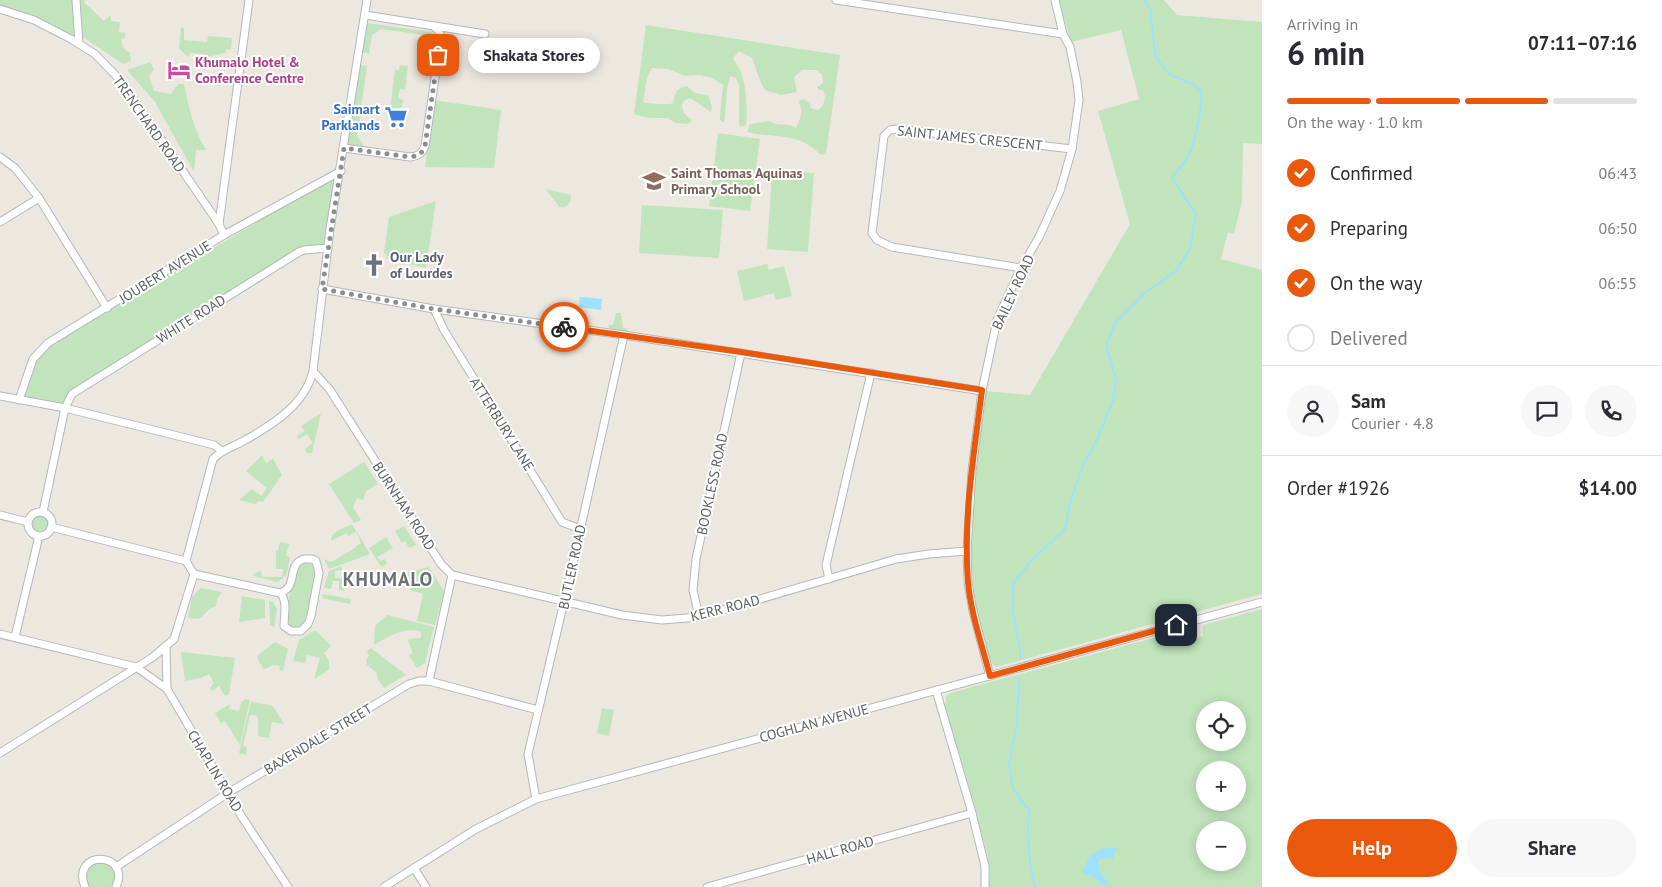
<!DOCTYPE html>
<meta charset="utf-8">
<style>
body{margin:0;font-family:"PT Sans",sans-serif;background:#f7f7f7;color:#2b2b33;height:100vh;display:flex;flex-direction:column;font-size:19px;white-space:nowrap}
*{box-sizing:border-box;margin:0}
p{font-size:16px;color:#7c7c81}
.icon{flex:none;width:28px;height:28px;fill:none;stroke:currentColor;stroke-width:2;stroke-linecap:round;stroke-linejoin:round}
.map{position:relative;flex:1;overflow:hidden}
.panel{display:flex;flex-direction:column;background:#fff;width:400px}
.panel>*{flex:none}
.tools{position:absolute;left:1196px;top:701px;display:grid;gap:10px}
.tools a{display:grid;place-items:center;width:50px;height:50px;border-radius:50%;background:#fff;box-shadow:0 2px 12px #0003;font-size:25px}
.pin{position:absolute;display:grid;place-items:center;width:42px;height:42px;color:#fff;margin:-21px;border-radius:10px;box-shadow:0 2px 8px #0006}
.courier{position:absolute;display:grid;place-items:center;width:50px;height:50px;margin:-25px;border:4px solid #ea580c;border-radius:50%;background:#fff;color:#222;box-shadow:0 1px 6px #0007}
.bubble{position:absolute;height:35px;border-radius:18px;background:#fff;box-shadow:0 2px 12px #0003;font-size:16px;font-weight:800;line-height:35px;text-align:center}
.overview em{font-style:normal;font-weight:800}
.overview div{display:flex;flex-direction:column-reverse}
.overview{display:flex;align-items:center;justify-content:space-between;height:85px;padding:0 25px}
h1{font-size:32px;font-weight:800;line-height:38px}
.bar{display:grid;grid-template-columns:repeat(4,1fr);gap:8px 5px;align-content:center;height:60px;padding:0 25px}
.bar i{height:6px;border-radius:4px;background:#e1e1e2}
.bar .active{background:#ea580c}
.bar p{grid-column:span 4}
.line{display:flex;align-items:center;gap:12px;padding:0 25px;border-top:1px solid #e1e1e2}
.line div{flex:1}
.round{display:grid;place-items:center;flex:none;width:52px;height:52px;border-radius:26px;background:#f7f7f7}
ol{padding:0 25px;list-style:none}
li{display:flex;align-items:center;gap:15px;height:55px}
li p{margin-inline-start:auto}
li .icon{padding:5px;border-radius:50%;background:#ea580c;color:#fff;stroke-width:4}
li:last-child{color:#7c7c81}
li i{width:28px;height:28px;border:2px solid #e1e1e2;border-radius:50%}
.button{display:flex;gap:10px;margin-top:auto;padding:10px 25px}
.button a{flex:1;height:58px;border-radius:30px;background:#ea580c;color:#fff;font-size:20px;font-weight:800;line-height:58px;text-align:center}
.button a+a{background:#f7f7f7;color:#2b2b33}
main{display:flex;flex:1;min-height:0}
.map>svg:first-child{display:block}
.green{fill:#c1e4bc;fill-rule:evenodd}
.water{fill:#9de1ff}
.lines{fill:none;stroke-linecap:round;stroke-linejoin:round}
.stream{stroke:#9de1ff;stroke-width:2}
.minor-casing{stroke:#b3b7bb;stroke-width:9}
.minor{stroke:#fff;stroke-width:7}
.done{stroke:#8c8e8d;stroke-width:5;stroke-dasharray:0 9}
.route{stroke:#ea580c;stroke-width:6}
.labels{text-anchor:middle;stroke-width:4;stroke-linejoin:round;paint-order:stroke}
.hotel-label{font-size:14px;font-weight:bold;fill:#b23c85;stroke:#fff;text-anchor:start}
.shop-label{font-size:14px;font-weight:bold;fill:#366cbe;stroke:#fff;text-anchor:end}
.street-label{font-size:14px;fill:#595e61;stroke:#fff}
.education-label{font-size:14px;font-weight:bold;fill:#785e54;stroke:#fff;text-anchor:start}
.worship-label{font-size:14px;font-weight:bold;fill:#5b616d;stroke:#fff;text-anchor:start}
.district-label{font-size:19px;font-weight:bold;letter-spacing:1px;fill:#6a7073;stroke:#fff}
</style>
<main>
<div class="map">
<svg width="1262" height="887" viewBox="0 0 1262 887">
<rect width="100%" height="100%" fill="#ece8e0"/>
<g class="green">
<polygon points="0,0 74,0 77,41 0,8"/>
<path d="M80 0H86L84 2 104 21 111 15V21L120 22 119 32 125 33V38L122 39C121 45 124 50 130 53L131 61 123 64 83 37Z"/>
<path d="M1059 0H1164L1177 15 1262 22V144L1243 143 1242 201 1234 234 1228 232 1221 259 1262 270V594L996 667C987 660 986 647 983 636 961 556 974 472 986 391L1030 395 1130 224 1098 111 1139 99 1121 30 1071 42Z"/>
<polygon points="368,23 431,32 437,37 437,43 430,42 431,36 381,29 372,35 369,54 362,52 366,25"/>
<path d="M646 25 840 55 826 154 821 155C796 131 777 139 747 132L750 124 769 121 775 124 790 125 796 128C800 119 804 112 799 103L800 100 804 99 809 103 811 108 818 110 823 106 825 96 823 90H819L817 87 823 83 822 75 816 70H802L794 77 797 92 781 95 765 90 761 83 752 58 739 51 733 58C736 63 739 67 741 72 746 85 748 112 746 125L740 127 739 122V86L736 78 731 76C724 89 727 108 724 123L720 120V116L723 85 712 78 700 75 685 76 668 69 652 68C645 78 646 89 643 101L645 103C655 103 663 106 673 103 675 93 675 89 687 86L695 93 708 95 712 107 711 112 690 98C677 102 682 114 691 119L692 121 687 124 676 123 667 118H649L634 114Z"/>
<polygon points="181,28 184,28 184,40 207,42 208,36 232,38 231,50 226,49 226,53 203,58 203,54 190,53 189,57 179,49"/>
<path d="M150 62 154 69 149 76 154 91 171 94 178 84H184C189 107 193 129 206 150H196L194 172 155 102 127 70Z"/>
<polygon points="360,65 367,66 357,136 363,144 362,147 347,145"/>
<polygon points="400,65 408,66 405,90 400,89 398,98 403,100 401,110 390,109 395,70 399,70"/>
<polygon points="434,100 501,110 494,168 425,167"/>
<polygon points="718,133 760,139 750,211 709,206"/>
<polygon points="772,170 814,173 808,252 767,249"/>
<path d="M339 174C336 189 330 238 321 247L304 248 71 393 64 406 22 399 34 360 49 345Z"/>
<path d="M546 189 571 195C572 202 567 209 559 207Z"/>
<polygon points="436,201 426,268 386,258 387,254 384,253 389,217"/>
<polygon points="642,205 723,210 719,258 639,253"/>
<polygon points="767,264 769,270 784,266 792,296 776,300 774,293 744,301 737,271"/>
<polygon points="616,313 621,313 623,328 627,329 627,334 609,332 609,325 613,325"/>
<polygon points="321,413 312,453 307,453 305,449 313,443 307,434 299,439 297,436 305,431 301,426"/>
<polygon points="262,455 266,463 273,459 282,475 263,502 259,501 255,504 239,500 252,489 261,496 267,488 246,471"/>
<polygon points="364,462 378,484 366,491 363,500 357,498 353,507 361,520 354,523 329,484"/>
<circle cx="40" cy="524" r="12"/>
<path d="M352 524 370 554 329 569 324 559 331 562 355 548V547L361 543 356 532 348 536 347 533 331 541C331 531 344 528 352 524Z"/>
<polygon points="404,526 416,545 409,548 405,541 402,543 395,531"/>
<polygon points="386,537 393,548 377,557 380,561 385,559 387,564 381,567 369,548"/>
<polygon points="280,542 289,544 286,555 290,558 287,574 278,582 253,576 255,573 261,571 262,577 282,577 283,569 276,569 276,551 278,550"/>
<path d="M305 563 313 564 317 568 307 622C301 628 298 629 289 627 282 613 293 582 298 568Z"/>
<polygon points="341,566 342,570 335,571 335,578 343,578 344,590 339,591 339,581 333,581 331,589 324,588 329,571"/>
<polygon points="429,567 444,591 435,625 417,621 423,594 410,590 405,573"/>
<polygon points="201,588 222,592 217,599 216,606 211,608 199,619 188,618 192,597"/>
<polygon points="323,594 351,599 350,604 322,598"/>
<polygon points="242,596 265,600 265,618 239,622"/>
<polygon points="269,601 273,602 277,609 274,627 270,625"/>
<path d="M1262 609V887H989C992 867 986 849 981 830 971 788 957 748 945 707L946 696 950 693 1190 628 1196 639 1203 636V625ZM1205 710H1238V742H1205ZM1205 770H1238V802H1205ZM1205 830H1238V862H1205Z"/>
<path d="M387 615 434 627 425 663 417 668 409 655 413 653 408 641 409 639 421 638V632C404 626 388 637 374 645L375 626Z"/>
<polygon points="315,630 331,646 324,653 329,660 329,670 314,679 320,658 307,655 305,663 293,661 299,640"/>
<polygon points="275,642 288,649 283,671 279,670 280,666 273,665 265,669 262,668 262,665 260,664 257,656"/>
<polygon points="371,648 406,675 384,688 378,680 376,672 367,665 366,660 369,656 367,651"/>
<polygon points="181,652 235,658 229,694 225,696 219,686 212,691 210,688 214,683 209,674 201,678 185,681"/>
<polygon points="246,699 250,700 240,745 225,721 221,723 215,713 230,704 229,709 239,711 241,702"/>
<polygon points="251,701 273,706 284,724 272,722 269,738 258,736 258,719 256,715 250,715 243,746 247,747 246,755 239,753"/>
<polygon points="602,708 614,710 609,736 597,733"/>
<polygon points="97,859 116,867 116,887 85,887 82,873"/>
</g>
<g class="water">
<polygon points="580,297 602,299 601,310 579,307"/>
<path d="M1117 847 1113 859 1101 858 1098 862 1100 872 1110 886 1102 884 1089 874 1086 875 1083 873V868H1086C1086 852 1104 848 1117 847Z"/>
</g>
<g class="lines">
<g class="stream">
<path d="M1020 659V649L1013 612V584L1032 560 1065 529 1070 503 1083 465 1096 442 1113 401 1116 379 1106 346 1115 323 1146 292 1176 271 1190 249 1196 214 1172 178C1177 171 1184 164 1188 156 1198 136 1201 112 1201 90L1192 84 1169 74 1155 56 1150 8 1144 0"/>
<path d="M1019 680 1017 723 1009 765 1013 789 1029 810C1027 837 1028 861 1035 887"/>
</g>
<defs>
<g id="minor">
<polyline points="76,0 79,44"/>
<polyline points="836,0 1063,34"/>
<polyline points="0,9 34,20 71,39 95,54 122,82 219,224 224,235"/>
<polyline points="365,15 485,34"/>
<path d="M344 148 410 157C418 156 422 154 425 146L441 37 438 30 433 26"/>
<polyline points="0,157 15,168 39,198 107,308"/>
<polyline points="0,222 39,198"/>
<polyline points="219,224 249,0"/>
<polyline points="1021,268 892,247 877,240 872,233 884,136 890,130 897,129 1072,149"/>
<polyline points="322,289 434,309 624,335 982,391"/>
<polyline points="434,309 444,330 562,522 580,529"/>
<polyline points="313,371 330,390 441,564 452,575 429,681"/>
<polyline points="0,396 65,408 214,445 222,451"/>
<polyline points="19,400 33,359 48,343 224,235 341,171"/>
<polyline points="43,512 65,408 72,394 299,252 304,250 328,248"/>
<circle cx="40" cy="524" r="12"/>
<polyline points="0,515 28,522"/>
<polyline points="51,527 186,561"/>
<path d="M304 559H312L316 561 319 573 311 616 308 624 301 631H291L284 626C284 615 288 601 280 593 299 587 286 564 304 559Z"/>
<polyline points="194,574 280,593"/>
<polyline points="452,575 622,615 662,620 699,617 896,559 929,554 967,551"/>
<polyline points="829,579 826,565 871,373"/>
<polyline points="699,617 693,590 696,559 741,353"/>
<polyline points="0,634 136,667 167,689"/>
<polyline points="15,637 39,536"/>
<polyline points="166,647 167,689 242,817 288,887"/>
<polyline points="990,676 973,611 968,582 967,551 972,471 982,391 997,320 1021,268 1039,237 1060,191 1072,149 1079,100 1077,82 1070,47 1063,34 1055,0"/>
<polyline points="936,690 972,813 985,866 985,887"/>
<path d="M0 753 153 657 174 639 194 574 186 561 213 459C224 448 234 447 247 439 275 423 305 404 313 371L330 229 367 0"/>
<polyline points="536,799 528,754 564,602 624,335"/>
<polyline points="116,867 228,793 409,684 419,681 429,681 538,710"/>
<polyline points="414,868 426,887"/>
<path d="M85 887C70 849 132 851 116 887"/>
<polyline points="384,887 476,829 536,799 1262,602"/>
<polyline points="707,887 972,813"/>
</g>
</defs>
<use href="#minor" class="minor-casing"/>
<use href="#minor" class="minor"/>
</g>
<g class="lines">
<path class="done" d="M438 55 425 146C422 154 418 156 410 157L344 148 322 289 434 309 564 327"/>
<path class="route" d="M564 327 741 352 982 390C974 453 963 518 968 582 971 614 982 645 990 676L1176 625"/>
</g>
<defs>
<symbol id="hotel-bare" viewBox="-9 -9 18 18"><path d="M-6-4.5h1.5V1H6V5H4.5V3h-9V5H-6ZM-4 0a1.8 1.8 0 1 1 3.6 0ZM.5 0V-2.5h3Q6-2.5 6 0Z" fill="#d1479c" stroke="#fff" stroke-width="2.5" paint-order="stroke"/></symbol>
<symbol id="supermarket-bare" viewBox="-9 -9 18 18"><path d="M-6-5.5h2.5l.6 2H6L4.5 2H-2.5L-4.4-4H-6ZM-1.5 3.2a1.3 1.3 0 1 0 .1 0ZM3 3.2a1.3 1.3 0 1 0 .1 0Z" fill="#3f7fe0" stroke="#fff" stroke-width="2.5" paint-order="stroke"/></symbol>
<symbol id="school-bare" viewBox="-9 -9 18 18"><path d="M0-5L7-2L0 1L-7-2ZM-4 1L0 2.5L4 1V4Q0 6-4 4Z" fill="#8d6e63" stroke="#fff" stroke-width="2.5" paint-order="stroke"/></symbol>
<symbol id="church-bare" viewBox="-9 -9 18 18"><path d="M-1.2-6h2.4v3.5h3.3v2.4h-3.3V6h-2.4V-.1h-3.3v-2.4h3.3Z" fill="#6b7280" stroke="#fff" stroke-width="2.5" paint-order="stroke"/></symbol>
</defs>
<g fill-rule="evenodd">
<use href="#hotel-bare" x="163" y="54" width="32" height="32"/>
<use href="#supermarket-bare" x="380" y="101" width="32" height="32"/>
<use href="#school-bare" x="638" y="165" width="32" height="32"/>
<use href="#church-bare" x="358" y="249" width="32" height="32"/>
</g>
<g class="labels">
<g class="hotel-label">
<text x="195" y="67">Khumalo Hotel &amp;<tspan x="195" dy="16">Conference Centre</tspan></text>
</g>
<g class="shop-label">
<text x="380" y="114">Saimart<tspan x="380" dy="16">Parklands</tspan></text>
</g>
<g class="street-label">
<text transform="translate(149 124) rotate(55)" y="5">TRENCHARD ROAD</text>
<text transform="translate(970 138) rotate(6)" y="5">SAINT JAMES CRESCENT</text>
<text transform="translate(165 272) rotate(-32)" y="5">JOUBERT AVENUE</text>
<text transform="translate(1013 292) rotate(-65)" y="5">BAILEY ROAD</text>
<text transform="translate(191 319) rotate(-32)" y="5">WHITE ROAD</text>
<text transform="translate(502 424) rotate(58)" y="5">ATTERBURY LANE</text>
<text transform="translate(712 484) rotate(-78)" y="5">BOOKLESS ROAD</text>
<text transform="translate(404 506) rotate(57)" y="5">BURNHAM ROAD</text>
<text transform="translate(572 567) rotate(-78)" y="5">BUTLER ROAD</text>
<text transform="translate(725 608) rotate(-14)" y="5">KERR ROAD</text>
<text transform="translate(814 723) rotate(-15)" y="5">COGHLAN AVENUE</text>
<text transform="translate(318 739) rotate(-31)" y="5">BAXENDALE STREET</text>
<text transform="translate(215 771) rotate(59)" y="5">CHAPLIN ROAD</text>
<text transform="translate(840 850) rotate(-16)" y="5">HALL ROAD</text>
</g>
<g class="education-label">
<text x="671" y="178">Saint Thomas Aquinas<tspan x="671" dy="16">Primary School</tspan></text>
</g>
<g class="worship-label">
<text x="390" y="262">Our Lady<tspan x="390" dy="16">of Lourdes</tspan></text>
</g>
<g class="district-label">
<text x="388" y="586">KHUMALO</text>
</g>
</g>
</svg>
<div class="tools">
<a><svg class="icon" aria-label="locate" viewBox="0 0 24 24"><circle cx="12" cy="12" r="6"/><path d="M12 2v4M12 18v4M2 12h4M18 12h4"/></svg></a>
<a>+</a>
<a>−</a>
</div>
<div class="pin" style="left:438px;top:55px;background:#ea580c"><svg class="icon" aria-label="bag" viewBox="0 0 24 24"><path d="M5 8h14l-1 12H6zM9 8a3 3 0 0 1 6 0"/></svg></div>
<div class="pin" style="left:1176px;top:625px;background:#1f2937"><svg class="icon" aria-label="home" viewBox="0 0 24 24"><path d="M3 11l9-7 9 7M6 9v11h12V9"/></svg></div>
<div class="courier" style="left:564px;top:327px"><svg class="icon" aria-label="bike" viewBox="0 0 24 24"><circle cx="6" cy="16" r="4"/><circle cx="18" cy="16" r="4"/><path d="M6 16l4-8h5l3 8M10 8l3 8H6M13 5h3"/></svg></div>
<div class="bubble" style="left:468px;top:38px;width:132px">Shakata Stores</div>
</div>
<section class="panel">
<div class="overview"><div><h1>6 min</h1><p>Arriving in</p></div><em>07:11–07:16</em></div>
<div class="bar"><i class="active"></i><i class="active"></i><i class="active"></i><i></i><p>On the way · 1.0 km</p></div>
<ol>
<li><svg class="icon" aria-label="check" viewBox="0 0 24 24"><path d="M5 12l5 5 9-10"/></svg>Confirmed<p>06:43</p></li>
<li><svg class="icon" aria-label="check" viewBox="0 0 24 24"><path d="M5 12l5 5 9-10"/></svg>Preparing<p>06:50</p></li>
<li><svg class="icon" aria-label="check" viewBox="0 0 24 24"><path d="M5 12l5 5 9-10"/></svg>On the way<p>06:55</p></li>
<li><i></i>Delivered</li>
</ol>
<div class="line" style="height:90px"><a class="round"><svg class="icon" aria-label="person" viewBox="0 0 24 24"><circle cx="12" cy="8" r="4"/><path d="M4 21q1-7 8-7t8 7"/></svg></a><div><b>Sam</b><p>Courier · 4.8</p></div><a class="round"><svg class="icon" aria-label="chat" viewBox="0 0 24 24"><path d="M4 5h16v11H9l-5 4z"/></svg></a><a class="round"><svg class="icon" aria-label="phone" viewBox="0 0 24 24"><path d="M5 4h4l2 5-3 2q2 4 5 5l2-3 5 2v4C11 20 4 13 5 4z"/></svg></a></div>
<div class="line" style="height:65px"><div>Order #1926</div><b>$14.00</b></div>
<div class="button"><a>Help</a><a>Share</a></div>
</section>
</main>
